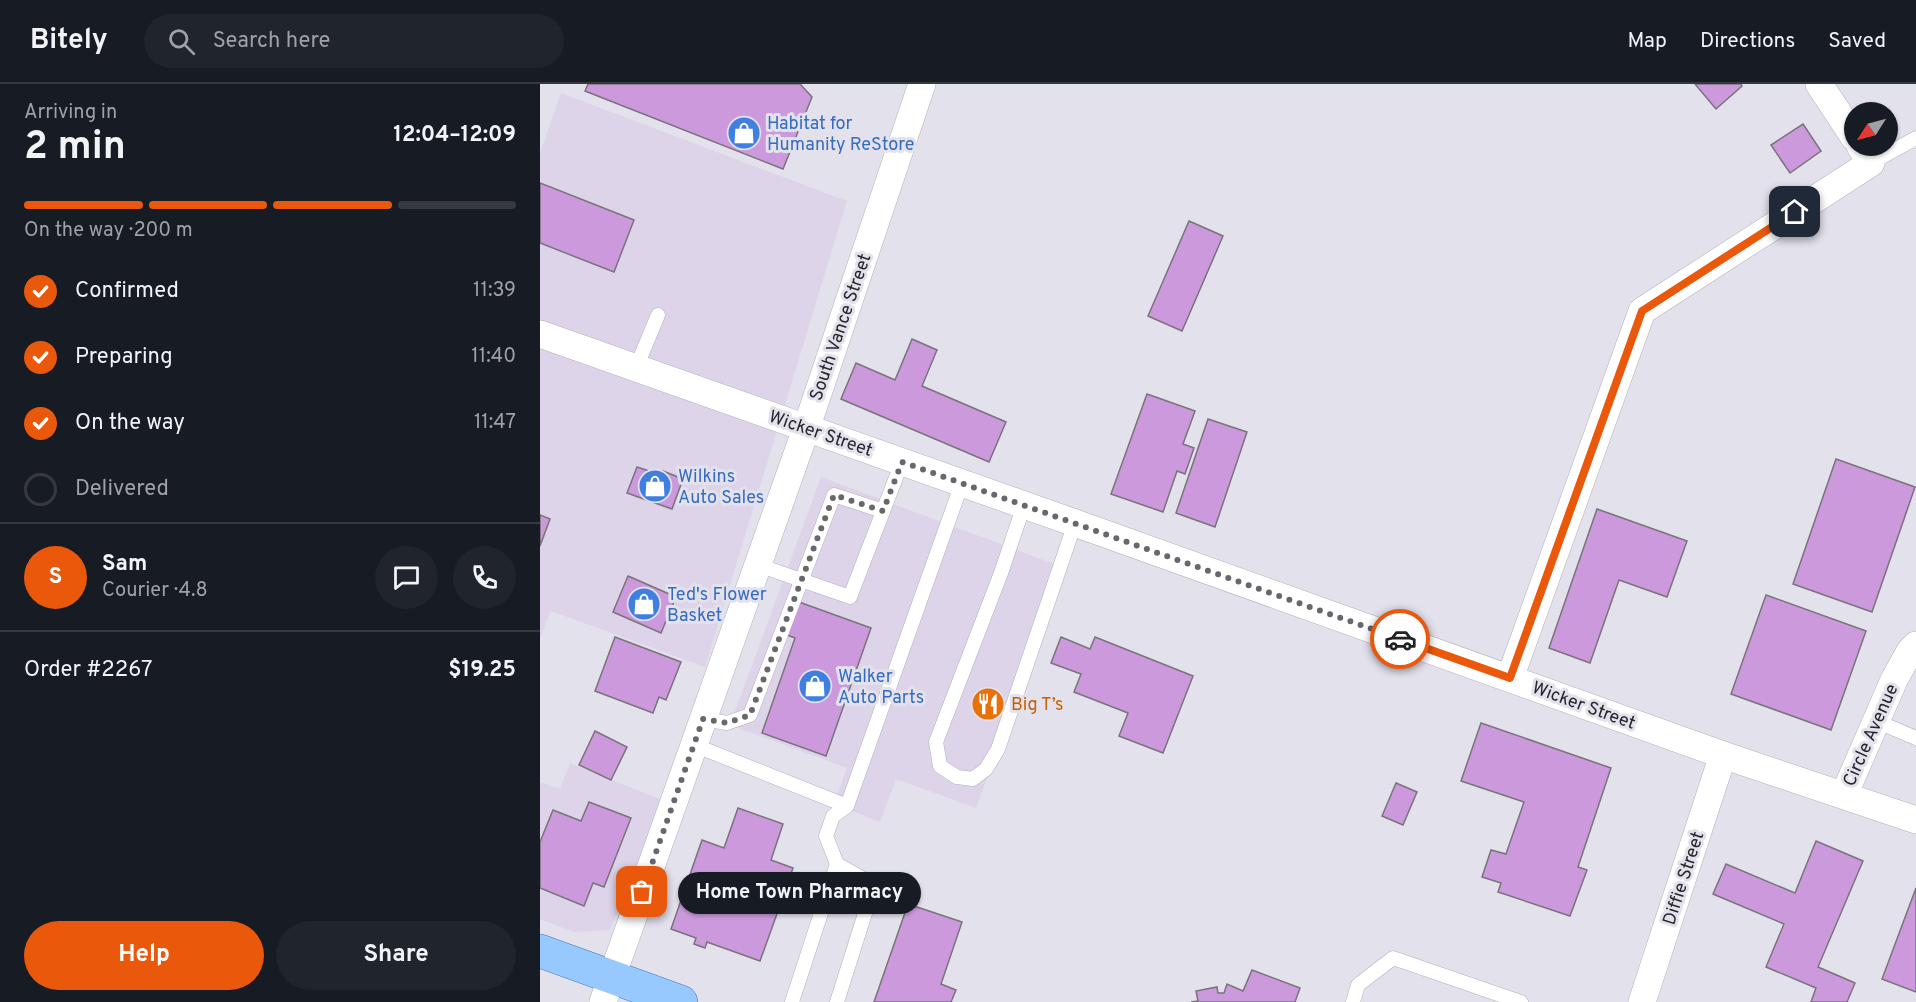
<!DOCTYPE html>
<meta charset="utf-8">
<style>
body{margin:0;font-family:Overpass,sans-serif;background:#20242c;color:#f1f3f6;height:100vh;display:flex;flex-direction:column;font-size:22px;white-space:nowrap}
*{box-sizing:border-box;margin:0}
p{font-size:20px;color:#9ea1a6}
.icon{flex:none;width:33px;height:33px;fill:none;stroke:currentColor;stroke-width:2;stroke-linecap:round;stroke-linejoin:round}
.map{position:relative;flex:1;overflow:hidden}
.panel{display:flex;flex-direction:column;background:#171b24;width:540px}
.panel>*{flex:none}
.needle{width:39px;rotate:234deg}
.tools{position:absolute;left:1304px;top:18px;display:grid;gap:12px}
.tools a{display:grid;place-items:center;width:54px;height:54px;border-radius:50%;background:#171b24;box-shadow:0 2px 4px #0004;font-size:30px}
.pin{position:absolute;display:grid;place-items:center;width:51px;height:51px;color:#fff;margin:-26px;border-radius:12px;box-shadow:0 3px 9px #0006}
.courier{position:absolute;display:grid;place-items:center;width:60px;height:60px;margin:-30px;border:4px solid #ea580c;border-radius:50%;background:#fff;color:#222;box-shadow:0 2px 8px #0007}
.bubble{position:absolute;height:42px;border-radius:21px;background:#171b24;box-shadow:0 2px 4px #0004;font-size:20px;font-weight:700;line-height:42px;text-align:center}
.head em{font-style:normal;font-weight:700}
.head div{display:flex;flex-direction:column-reverse}
.head{display:flex;align-items:center;justify-content:space-between;height:102px;padding:0 24px}
h1{font-size:39px;font-weight:700;line-height:45px}
.bar{display:grid;grid-template-columns:repeat(4,1fr);gap:9px 6px;align-content:center;height:72px;padding:0 24px}
.bar i{height:8px;border-radius:4px;background:#363941}
.bar .active{background:#ea580c}
.bar p{grid-column:span 4}
.line{display:flex;align-items:center;gap:15px;padding:0 24px;border-top:2px solid #363941}
.line div{flex:1}
.round{display:grid;place-items:center;flex:none;width:63px;height:63px;border-radius:32px;background:#20242c}
ol{padding:0 24px;list-style:none}
li{display:flex;align-items:center;gap:18px;height:66px}
li p{margin-inline-start:auto}
li .icon{padding:6px;border-radius:50%;background:#ea580c;color:#fff;stroke-width:4}
li:last-child{color:#9ea1a6}
li i{width:33px;height:33px;border:3px solid #363941;border-radius:50%}
.button{display:flex;gap:12px;margin-top:auto;padding:12px 24px}
.button a{flex:1;height:69px;border-radius:36px;background:#ea580c;color:#fff;font-size:24px;font-weight:700;line-height:69px;text-align:center}
.button a+a{background:#20242c;color:#f1f3f6}
header{display:flex;align-items:center;gap:36px;box-sizing:border-box;height:84px;padding:0 30px;background:#171b24;border-bottom:2px solid #363941}
header strong{font-size:28px}
nav{display:flex;gap:33px;margin-inline-start:auto;font-size:21px}
.search{width:420px;height:54px;background:#20242c;display:flex;align-items:center;gap:15px;box-sizing:border-box;padding:0 21px;border-radius:33px;color:#9ea1a6;font-size:22px}
main{display:flex;flex:1;min-height:0}
.map>svg:first-child{display:block}
.commercial{fill:#ded4e9}
.building{fill:#cc9adc;stroke:#79737b;stroke-width:1.5}
.lines{fill:none;stroke-linecap:round;stroke-linejoin:round}
.lane-casing{stroke:#b2b0ba;stroke-width:15}
.street-casing{stroke:#b2b0ba;stroke-width:28}
.primary-casing{stroke:#4278b3;stroke-width:34}
.lane{stroke:#fff;stroke-width:14}
.street{stroke:#fff;stroke-width:27}
.primary{stroke:#97c8fe;stroke-width:33}
.done{stroke:#68676d;stroke-width:6;stroke-dasharray:0 10.8}
.route{stroke:#ea580c;stroke-width:8}
.labels{text-anchor:middle;stroke-width:6;stroke-linejoin:round;paint-order:stroke}
.shop-label{font-size:18px;fill:#366cbe;stroke:#e3e1ec;text-anchor:start}
.street-label{font-size:18px;fill:#262529;stroke:#e3e1ec}
.food-label{font-size:18px;fill:#c56008;stroke:#e3e1ec;text-anchor:start}
</style>
<header>
<strong>Bitely</strong>
<div class="search"><svg class="icon" aria-label="search" viewBox="0 0 24 24"><circle cx="10" cy="10" r="6"/><path d="M15 15l6 6"/></svg>Search here</div>
<nav><a>Map</a><a>Directions</a><a>Saved</a></nav>
</header>
<main>
<section class="panel">
<div class="head"><div><h1>2 min</h1><p>Arriving in</p></div><em>12:04–12:09</em></div>
<div class="bar"><i class="active"></i><i class="active"></i><i class="active"></i><i></i><p>On the way · 200 m</p></div>
<ol>
<li><svg class="icon" aria-label="check" viewBox="0 0 24 24"><path d="M5 12l5 5 9-10"/></svg>Confirmed<p>11:39</p></li>
<li><svg class="icon" aria-label="check" viewBox="0 0 24 24"><path d="M5 12l5 5 9-10"/></svg>Preparing<p>11:40</p></li>
<li><svg class="icon" aria-label="check" viewBox="0 0 24 24"><path d="M5 12l5 5 9-10"/></svg>On the way<p>11:47</p></li>
<li><i></i>Delivered</li>
</ol>
<div class="line" style="height:108px"><b class="round" style="background:#ea580c;color:#fff">S</b><div><b>Sam</b><p>Courier · 4.8</p></div><a class="round"><svg class="icon" aria-label="chat" viewBox="0 0 24 24"><path d="M4 5h16v11H9l-5 4z"/></svg></a><a class="round"><svg class="icon" aria-label="phone" viewBox="0 0 24 24"><path d="M5 4h4l2 5-3 2q2 4 5 5l2-3 5 2v4C11 20 4 13 5 4z"/></svg></a></div>
<div class="line" style="height:78px"><div>Order #2267</div><b>$19.25</b></div>
<div class="button"><a>Help</a><a>Share</a></div>
</section>
<div class="map">
<svg width="1376" height="918" viewBox="0 0 1376 918">
<rect width="100%" height="100%" fill="#e3e1ec"/>
<g class="commercial">
<polygon points="21,9 307,117 165,583 11,527 0,554 0,69"/>
<polygon points="281,393 525,484 436,724 356,695 340,738 294,720 307,684 190,641"/>
<polygon points="30,679 122,716 70,846 34,848 0,835 0,698 20,705"/>
</g>
<g class="building">
<polygon points="48,0 260,0 272,13 243,85 45,7"/>
<polygon points="1155,0 1201,0 1202,2 1176,25"/>
<polygon points="1263,40 1281,67 1250,89 1231,61"/>
<polygon points="0,99 94,136 74,188 0,159"/>
<polygon points="649,137 683,152 642,247 608,232"/>
<polygon points="372,255 397,266 382,302 466,338 449,378 301,315 316,279 355,296"/>
<polygon points="607,310 655,327 643,360 654,364 645,390 637,387 623,428 571,410"/>
<polygon points="668,335 707,348 675,443 636,429"/>
<polygon points="1296,375 1375,403 1332,528 1253,500"/>
<polygon points="97,383 121,391 123,387 143,395 132,425 87,409"/>
<polygon points="1057,425 1147,457 1127,513 1079,496 1050,579 1009,564"/>
<polygon points="0,431 10,435 0,462"/>
<polygon points="88,492 136,513 121,549 73,528"/>
<polygon points="1226,511 1326,547 1291,646 1191,610"/>
<polygon points="259,518 331,544 286,672 222,649 255,554 247,551"/>
<polygon points="75,553 141,578 126,616 119,613 113,629 55,607"/>
<polygon points="521,553 550,565 555,553 653,592 623,669 579,652 588,629 534,608 541,590 511,579"/>
<polygon points="941,639 1071,684 1038,783 1047,786 1030,832 958,808 961,799 942,793 951,766 966,770 984,718 921,697"/>
<polygon points="55,647 87,663 71,696 39,681"/>
<polygon points="856,699 877,708 863,741 842,732"/>
<polygon points="49,718 91,734 64,803 53,799 44,822 0,804 0,758 13,726 41,737"/>
<polygon points="198,724 243,740 231,776 253,784 243,813 247,814 242,829 238,827 220,877 167,858 165,864 154,860 156,854 131,845 162,756 184,764"/>
<polygon points="1276,757 1323,777 1278,883 1315,899 1307,918 1271,918 1276,904 1226,883 1244,840 1173,810 1186,780 1255,809"/>
<polygon points="1376,804 1376,908 1342,895"/>
<polygon points="368,820 422,838 401,900 416,906 411,918 334,918"/>
<polygon points="712,886 760,904 755,918 651,918 658,917 656,907 677,903 678,909 684,909 687,900 703,907"/>
</g>
<g class="lines">
<defs>
<g id="lane">
<polyline points="1331,79 1376,54"/>
<polyline points="96,284 118,231"/>
<polyline points="484,421 461,489 396,658 400,682 417,693 433,695 446,685 458,665 535,439"/>
<polyline points="218,481 310,513 362,378"/>
<polyline points="163,635 187,639 210,631 294,411 343,427"/>
<polyline points="1336,637 1376,654"/>
<polyline points="154,661 307,722"/>
<polyline points="252,918 297,780 286,752 293,732 307,722 422,399"/>
<polyline points="297,918 334,801 297,780"/>
<polyline points="813,918 818,901 853,874 981,918"/>
</g>
<g id="street">
<polyline points="1279,0 1314,53"/>
<polyline points="0,250 535,439 1183,671 1376,736"/>
<polyline points="970,594 1102,227 1331,79 1320,62"/>
<polyline points="1304,711 1354,596 1370,567 1376,561"/>
<polyline points="63,918 266,345 382,0"/>
<polyline points="1102,918 1183,671"/>
</g>
<polyline id="primary" points="0,867 141,918"/>
</defs>
<use href="#lane" class="lane-casing"/>
<use href="#street" class="street-casing"/>
<use href="#primary" class="primary-casing"/>
<use href="#lane" class="lane"/>
<use href="#street" class="street"/>
<use href="#primary" class="primary"/>
</g>
<g class="lines">
<polyline class="done" points="102,808 163,635 187,639 210,631 294,411 343,427 362,378 860,555"/>
<polyline class="route" points="860,555 970,594 1102,227 1255,128"/>
</g>
<defs>
<symbol id="shop-disc" viewBox="-11 -11 22 22"><circle r="9.5" fill="#3f7fe0" stroke="#e3e1ec"/><path d="M-5-2.5h2.3a2.7 3.5 0 0 1 5.4 0H5L5.5 6h-11ZM-1.5-2.5h3a1.5 2.3 0 0 0-3 0Z" fill="#fff"/></symbol>
<symbol id="restaurant-disc" viewBox="-11 -11 22 22"><circle r="9.5" fill="#e8710a" stroke="#e3e1ec"/><path d="M-5-6h1v4h1v-4h1v4h1v-4h1v5L-1.5 .5V6h-2V.5L-5-1ZM5-6V6H3V1.5H1.5Q1.5-4 5-6Z" fill="#fff"/></symbol>
</defs>
<g fill-rule="evenodd">
<use href="#shop-disc" x="185" y="30" width="38" height="38"/>
<use href="#shop-disc" x="96" y="383" width="38" height="38"/>
<use href="#shop-disc" x="85" y="501" width="38" height="38"/>
<use href="#shop-disc" x="256" y="583" width="38" height="38"/>
<use href="#restaurant-disc" x="429" y="601" width="38" height="38"/>
</g>
<g class="labels">
<g class="shop-label">
<text x="227" y="45">Habitat for<tspan x="227" dy="21">Humanity ReStore</tspan></text>
<text x="138" y="398">Wilkins<tspan x="138" dy="21">Auto Sales</tspan></text>
<text x="127" y="516">Ted's Flower<tspan x="127" dy="21">Basket</tspan></text>
<text x="298" y="598">Walker<tspan x="298" dy="21">Auto Parts</tspan></text>
</g>
<g class="street-label">
<text transform="translate(300 243) rotate(-71)" y="6">South Vance Street</text>
<text transform="translate(281 349) rotate(19)" y="6">Wicker Street</text>
<text transform="translate(1044 621) rotate(20)" y="6">Wicker Street</text>
<text transform="translate(1330 651) rotate(-66)" y="6">Circle Avenue</text>
<text transform="translate(1143 794) rotate(-72)" y="6">Diffie Street</text>
</g>
<g class="food-label">
<text x="471" y="626">Big T’s</text>
</g>
</g>
</svg>
<div class="tools">
<a><svg class="needle" viewBox="-14 -14 28 28"><path d="M0-13l5 13h-10z" fill="#e53935"/><path d="M0 13l5-13h-10z" fill="#9ea1a6"/></svg></a>
</div>
<div class="pin" style="left:102px;top:808px;background:#ea580c"><svg class="icon" aria-label="bag" viewBox="0 0 24 24"><path d="M5 8h14l-1 12H6zM9 8a3 3 0 0 1 6 0"/></svg></div>
<div class="pin" style="left:1255px;top:128px;background:#1f2937"><svg class="icon" aria-label="home" viewBox="0 0 24 24"><path d="M3 11l9-7 9 7M6 9v11h12V9"/></svg></div>
<div class="courier" style="left:860px;top:555px"><svg class="icon" aria-label="car" viewBox="0 0 24 24"><path d="M5 17H2v-5l4-1 3-4h7l3 4 3 1v5h-3M9 17h6M6 11h13"/><circle cx="7" cy="17" r="2"/><circle cx="17" cy="17" r="2"/></svg></div>
<div class="bubble" style="left:138px;top:788px;width:243px">Home Town Pharmacy</div>
</div>
</main>
